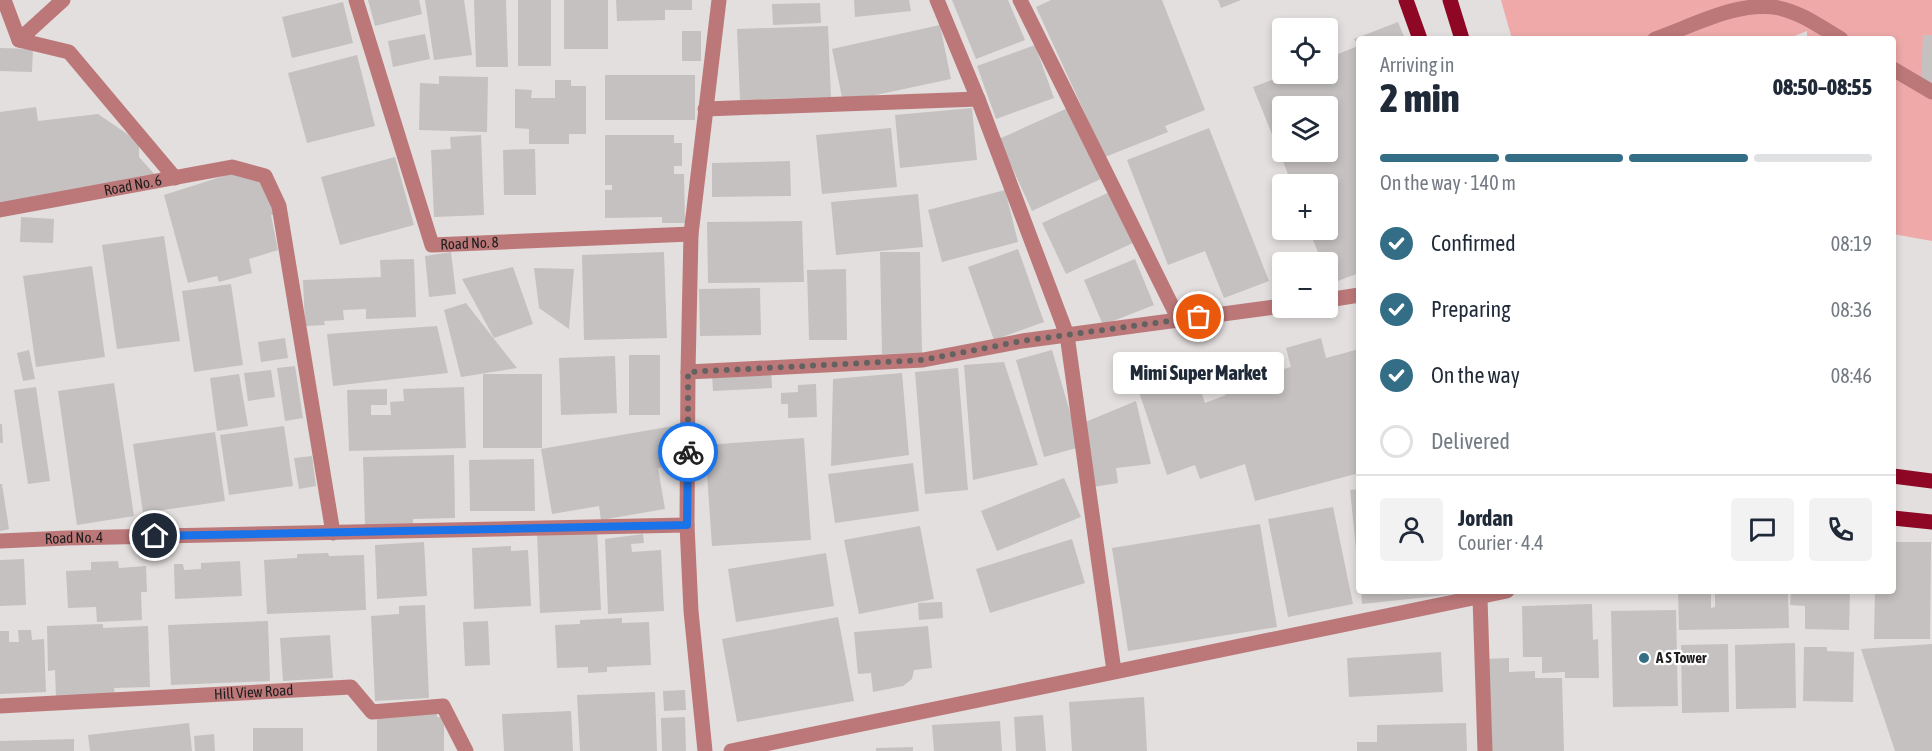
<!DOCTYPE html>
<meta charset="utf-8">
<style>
body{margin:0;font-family:"Asap Condensed",sans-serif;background:#f2f2f3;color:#1f2937;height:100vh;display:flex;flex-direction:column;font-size:22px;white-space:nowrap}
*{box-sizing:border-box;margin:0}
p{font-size:20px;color:#747a83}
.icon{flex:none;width:33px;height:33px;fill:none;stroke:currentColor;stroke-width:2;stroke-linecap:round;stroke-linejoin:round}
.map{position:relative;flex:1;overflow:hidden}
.details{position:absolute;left:1356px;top:36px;width:540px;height:558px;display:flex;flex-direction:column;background:#fff;border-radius:6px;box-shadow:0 3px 9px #0003}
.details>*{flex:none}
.fabs{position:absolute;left:1272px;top:18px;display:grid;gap:12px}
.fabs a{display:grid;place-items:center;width:66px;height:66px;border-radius:6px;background:#fff;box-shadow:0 3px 9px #0003;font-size:30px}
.pin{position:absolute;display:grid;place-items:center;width:51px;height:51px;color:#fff;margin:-26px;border:3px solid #fff;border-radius:50%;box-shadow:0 2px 6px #0007}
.courier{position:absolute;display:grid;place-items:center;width:60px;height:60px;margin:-30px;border:4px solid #1a73e8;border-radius:50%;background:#fff;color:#222;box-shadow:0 2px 8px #0007}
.bubble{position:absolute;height:42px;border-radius:6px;background:#fff;box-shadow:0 3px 9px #0003;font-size:20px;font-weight:800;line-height:42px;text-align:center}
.headline em{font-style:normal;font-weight:800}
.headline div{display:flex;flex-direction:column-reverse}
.headline{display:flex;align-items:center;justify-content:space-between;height:102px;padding:0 24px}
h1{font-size:39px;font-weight:800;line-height:45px}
.bar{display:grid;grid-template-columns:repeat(4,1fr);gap:9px 6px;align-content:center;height:72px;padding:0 24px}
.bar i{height:8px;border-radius:4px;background:#e0e1e3}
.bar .selected{background:#346d86}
.bar p{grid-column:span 4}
.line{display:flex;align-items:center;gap:15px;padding:0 24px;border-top:2px solid #e0e1e3}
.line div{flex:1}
.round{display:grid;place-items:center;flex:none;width:63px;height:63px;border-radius:6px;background:#f2f2f3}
ol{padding:0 24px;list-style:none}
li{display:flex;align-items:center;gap:18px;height:66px}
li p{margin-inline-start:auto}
li .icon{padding:6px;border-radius:50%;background:#346d86;color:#fff;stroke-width:4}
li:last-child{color:#747a83}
li i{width:33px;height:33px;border:3px solid #e0e1e3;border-radius:50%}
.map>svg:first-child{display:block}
.green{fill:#efa9a9}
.building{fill:#c5c1c1;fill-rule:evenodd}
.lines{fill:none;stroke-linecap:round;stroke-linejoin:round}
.minor{stroke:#bc7879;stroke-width:15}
.major{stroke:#8e0725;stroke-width:15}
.done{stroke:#646261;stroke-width:6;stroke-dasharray:0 10.8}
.route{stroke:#1a73e8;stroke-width:8}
.poi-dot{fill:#346d86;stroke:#fff;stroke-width:2}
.labels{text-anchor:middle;stroke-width:4.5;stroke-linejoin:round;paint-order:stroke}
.street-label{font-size:15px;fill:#201e1e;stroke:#fff}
.poi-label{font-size:15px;font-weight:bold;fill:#201e1e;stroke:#fff;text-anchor:start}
</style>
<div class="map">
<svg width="1932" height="751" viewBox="0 0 1932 751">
<rect width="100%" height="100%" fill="#e3dfde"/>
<polygon class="green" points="1501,0 1932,0 1932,241 1893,234 1893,39 1807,39 1807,31 1787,39 1512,39"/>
<g class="building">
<polygon points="368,0 419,0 422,14 375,26"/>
<polygon points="425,0 464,0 472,55 434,60"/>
<polygon points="474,0 506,0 508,67 476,67"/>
<rect x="518" y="0" width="33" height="66"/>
<rect x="564" y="0" width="44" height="49"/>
<polygon points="616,0 692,0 692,10 665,10 665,20 617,21"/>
<polygon points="854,0 909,0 911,11 855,17"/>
<polygon points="952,0 1008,0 1025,40 976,59"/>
<polygon points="1051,0 1162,0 1205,110 1165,126 1168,132 1105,157 1036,7"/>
<polygon points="1218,0 1241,0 1221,8"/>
<polygon points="343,2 353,43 292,58 282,17"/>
<polygon points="820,3 821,23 773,25 772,4"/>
<path d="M1398 22 1405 39H1359V273L1330 284 1328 262H1322L1309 230H1328V184H1292L1253 87 1288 74H1328V58L1358 46 1354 39ZM1282 106H1328V152H1282Z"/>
<polygon points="940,25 951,79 843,102 832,49"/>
<polygon points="828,26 831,97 740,100 737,29"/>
<rect x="682" y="31" width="19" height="30"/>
<polygon points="425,34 430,59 393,67 388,41"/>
<polygon points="1923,35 1932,35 1932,83 1921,83"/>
<polygon points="1035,45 1054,98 996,119 977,66"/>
<polygon points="0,48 33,49 32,72 0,71"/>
<polygon points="357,55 375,126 307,143 288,73"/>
<rect x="605" y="75" width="90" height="45"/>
<polygon points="439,76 488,77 487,132 419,130 420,83 439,84"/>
<polygon points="555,80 571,80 571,86 586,86 586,134 569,134 569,144 529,144 529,129 515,128 515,89 532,90 531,98 555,98"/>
<polygon points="36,107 38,121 98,114 139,142 139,157 156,176 0,204 0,112"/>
<polygon points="1070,107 1103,178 1032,211 999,139"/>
<polygon points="972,108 977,160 900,168 895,115"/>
<polygon points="891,128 897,187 822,194 816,135"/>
<polygon points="1209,128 1269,281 1224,298 1205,251 1168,265 1127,160"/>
<polygon points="481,135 484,215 434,217 431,150 451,149 450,137"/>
<polygon points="605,135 674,135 674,143 682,143 682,166 674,166 674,174 684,174 685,223 662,223 662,217 605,218 605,190 612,190 612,185 605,185"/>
<polygon points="535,149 536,195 504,195 503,150"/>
<polygon points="395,157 414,225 340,245 321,177"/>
<polygon points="790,161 791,196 712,197 712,163"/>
<polygon points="233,173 265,183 274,215 271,215 278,250 249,259 252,273 219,282 217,276 188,283 164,195"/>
<polygon points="1005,190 1018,242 942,262 928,210"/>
<polygon points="1112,191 1135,242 1066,274 1042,223"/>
<polygon points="918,194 923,247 836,255 831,202"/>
<polygon points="21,217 54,219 53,243 20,242"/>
<polygon points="802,221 804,282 708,283 707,222"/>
<polygon points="164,236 180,341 117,349 102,245"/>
<polygon points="1018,249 1044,322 994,340 968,267"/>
<polygon points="451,252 456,294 429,297 425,256"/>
<polygon points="664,252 667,338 584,340 582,255"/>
<polygon points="880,252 920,252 922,353 882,354"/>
<polygon points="414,259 416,317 366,319 366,309 343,310 344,320 324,321 325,325 305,326 303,280 381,277 380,260"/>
<polygon points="1135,259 1154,305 1103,325 1084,280"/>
<polygon points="92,266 105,357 36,367 23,276"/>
<polygon points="513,267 533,324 494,338 462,279"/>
<polygon points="534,268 574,269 569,329 539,308"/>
<polygon points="846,269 847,340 809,340 807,270"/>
<polygon points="231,284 243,365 194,372 182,291"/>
<polygon points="760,288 761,335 700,336 699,289"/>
<polygon points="466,303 498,344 517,368 461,377 444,310"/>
<polygon points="437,326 448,373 333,386 327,334"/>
<polygon points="285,338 288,358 261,362 258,342"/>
<polygon points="1321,338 1326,358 1359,349 1359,473 1255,501 1245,464 1200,479 1195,465 1167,475 1138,389 1194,370 1205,403 1226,395 1223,386 1291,367 1286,348"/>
<polygon points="29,350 35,379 23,381 17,353"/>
<polygon points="1052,350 1080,447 1044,457 1016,360"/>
<rect x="629" y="355" width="31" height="60"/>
<polygon points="615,356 617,413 561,415 559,358"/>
<polygon points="1004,362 1038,465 973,480 964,365"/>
<polygon points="295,366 303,418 285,421 277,368"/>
<polygon points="958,368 968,490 925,494 915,372"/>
<polygon points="271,370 275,397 248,401 244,373"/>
<polygon points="771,370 772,388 713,391 712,374"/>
<polygon points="902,373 909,455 831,466 833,379"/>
<polygon points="239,374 248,426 217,431 210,378"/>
<rect x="483" y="374" width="59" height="74"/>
<polygon points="114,383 134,516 77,525 58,391"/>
<polygon points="816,384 817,417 788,418 788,404 781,404 781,393 798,392 798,385"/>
<polygon points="36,387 50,481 28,484 14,390"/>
<polygon points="464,387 466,448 349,451 347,390 387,389 387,405 371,405 371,415 391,415 390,402 404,401 403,389"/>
<polygon points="1136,401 1151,464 1116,468 1118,483 1093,487 1083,423"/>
<polygon points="0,424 2,424 3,443 0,443"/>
<polygon points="284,426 293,486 229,495 220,435"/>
<polygon points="673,426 679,465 658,468 665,509 601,520 599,506 552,514 541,449"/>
<polygon points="215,432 225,501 143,513 133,444"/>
<polygon points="804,438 811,540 712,546 705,445"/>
<polygon points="454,455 455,518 413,519 413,526 365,526 363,457"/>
<polygon points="312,456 316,486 299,489 294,458"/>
<polygon points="534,459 535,511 470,511 469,460"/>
<polygon points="913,463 919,511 835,523 828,474"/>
<polygon points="1064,478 1081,517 997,551 981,511"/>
<polygon points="0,484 2,484 9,529 0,531"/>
<polygon points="1359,489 1359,557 1357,558 1350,490"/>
<polygon points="1333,507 1353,604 1288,617 1268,519"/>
<polygon points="1260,524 1277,627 1128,651 1112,548"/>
<polygon points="920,526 934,599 859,614 844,540"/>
<polygon points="597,528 601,610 540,613 537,531"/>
<polygon points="643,534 644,543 631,544 632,552 661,550 664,611 608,614 605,539"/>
<polygon points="1072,539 1085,583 990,613 976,569"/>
<polygon points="424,542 427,596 377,599 375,545"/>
<polygon points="1893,542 1931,542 1930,639 1874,639 1875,591 1893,591"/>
<polygon points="511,546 511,551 528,550 531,606 474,609 472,548"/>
<polygon points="328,553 329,556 364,555 366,610 267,614 264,560 297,558 297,554"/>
<polygon points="826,553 834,606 736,622 728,569"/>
<polygon points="24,559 26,605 0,606 0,560"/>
<polygon points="118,561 119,568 146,566 147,592 141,592 142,620 97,622 96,607 68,608 66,571 91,570 91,562"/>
<polygon points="240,561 242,596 175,599 174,564 183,564 184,570 201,569 201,563"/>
<polygon points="1361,591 1455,591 1455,594 1362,604"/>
<polygon points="1678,591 1711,591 1711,608 1715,607 1715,591 1788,591 1789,628 1679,630"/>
<polygon points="1791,591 1850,591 1849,630 1805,629 1805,606 1790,605"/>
<polygon points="942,602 943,618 919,620 918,603"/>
<polygon points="1592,604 1593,640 1598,639 1599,678 1565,678 1565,672 1542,673 1542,657 1523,657 1522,606"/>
<polygon points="425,605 429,698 375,701 371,616 399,614 399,606"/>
<polygon points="1676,610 1678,706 1613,707 1611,611"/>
<polygon points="838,617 854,701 737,722 722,639"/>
<polygon points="622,618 622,623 649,622 651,665 607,667 607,672 588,673 588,667 557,668 555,625 580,624 580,620"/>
<polygon points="268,621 270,681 171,685 168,625"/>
<polygon points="488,621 490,665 465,666 463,622"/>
<polygon points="103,624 103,628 148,626 150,687 114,688 115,695 56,698 55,670 48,671 47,626"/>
<polygon points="928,626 932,668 914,670 912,679 903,686 873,692 871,673 858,674 854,632"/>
<polygon points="18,630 31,630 32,640 44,639 46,692 0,694 0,631 9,631 9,642 19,642"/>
<polygon points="330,635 333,678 283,681 280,638"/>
<polygon points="1795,643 1796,708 1736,709 1735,645"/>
<polygon points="1728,644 1729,712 1682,713 1681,645"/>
<polygon points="1932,644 1932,751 1895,751 1861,649"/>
<polygon points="1804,647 1827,647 1827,651 1854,652 1853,702 1803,701"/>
<polygon points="1441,652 1443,692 1349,697 1347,658"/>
<polygon points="1509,658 1509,672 1535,671 1535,678 1562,678 1564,751 1488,751 1486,659"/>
<polygon points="685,690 686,710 664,711 663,691"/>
<polygon points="655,692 657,751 580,751 577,695"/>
<polygon points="1144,697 1147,751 1072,751 1069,702"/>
<polygon points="401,711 437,711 437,717 444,717 444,751 377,751 377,717 401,717"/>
<polygon points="571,711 573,751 504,751 502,714"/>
<polygon points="1043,715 1046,751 1016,751 1014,717"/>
<polygon points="685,717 686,751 662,751 661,718"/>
<polygon points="1000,721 1002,751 934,751 932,725"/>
<polygon points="189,723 192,751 90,751 88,735"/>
<polygon points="1466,723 1467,751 1357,751 1357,742 1377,742 1377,725"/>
<rect x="253" y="728" width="50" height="23"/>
<polygon points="214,734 215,751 195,751 194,736"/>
<polygon points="74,739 74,751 0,751 0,741"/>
<polygon points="913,747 913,751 876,751 876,748"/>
</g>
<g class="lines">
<g class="minor">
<polyline points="4,0 19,40 69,52 175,178"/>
<path id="s1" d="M356 0 432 245 691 234"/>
<polyline points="937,0 978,99 1067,335 1114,671"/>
<polyline points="1020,0 1179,320"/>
<path d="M1655 39C1693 26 1738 0 1779 8 1802 13 1822 28 1841 39"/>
<polyline points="19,40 63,0"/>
<polyline points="1893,69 1932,92"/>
<polyline points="705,109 978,99"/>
<path id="s2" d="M0 210 232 167 265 176 279 206 333 533"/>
<polyline points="1328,300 1359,295"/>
<polyline points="688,372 923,360 1022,341 1282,306"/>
<path id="s3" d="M0 541 67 538 687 525"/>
<polyline points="1480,598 1485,751"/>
<path id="s4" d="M0 706 351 687 372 712 443 706 466 751"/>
<polyline points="705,751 691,611 687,525 688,372 691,234 719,0"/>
<polyline points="731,751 1507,591"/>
</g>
<g class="major">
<polyline points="1406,0 1420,39"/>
<polyline points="1450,0 1462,39"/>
<polyline points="1893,476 1932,481"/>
<polyline points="1893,518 1932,522"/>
</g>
</g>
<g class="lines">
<polyline class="done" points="688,452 688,372 923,360 1022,341 1199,317"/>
<polyline class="route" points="155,536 687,525 688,452"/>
</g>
<circle class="poi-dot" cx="1644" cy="658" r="6"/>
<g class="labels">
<g class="street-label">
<text dy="5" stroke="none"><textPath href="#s2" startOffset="135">Road No. 6</textPath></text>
<text dy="5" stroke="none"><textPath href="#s1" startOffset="294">Road No. 8</textPath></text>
<text dy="5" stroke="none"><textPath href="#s3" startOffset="74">Road No. 4</textPath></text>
<text dy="5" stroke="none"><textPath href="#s4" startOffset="254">Hill View Road</textPath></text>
</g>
<g class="poi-label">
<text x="1656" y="663">A S Tower</text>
</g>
</g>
</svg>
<div class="fabs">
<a><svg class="icon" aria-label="locate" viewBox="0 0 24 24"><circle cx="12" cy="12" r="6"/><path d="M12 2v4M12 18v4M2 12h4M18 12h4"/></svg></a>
<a><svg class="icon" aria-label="layers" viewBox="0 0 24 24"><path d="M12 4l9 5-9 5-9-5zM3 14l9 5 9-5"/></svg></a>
<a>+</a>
<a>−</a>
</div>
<div class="pin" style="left:1199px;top:317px;background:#ea580c"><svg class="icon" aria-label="bag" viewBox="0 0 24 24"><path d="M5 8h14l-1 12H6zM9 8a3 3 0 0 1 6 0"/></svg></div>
<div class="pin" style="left:155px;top:536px;background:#1f2937"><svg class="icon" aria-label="home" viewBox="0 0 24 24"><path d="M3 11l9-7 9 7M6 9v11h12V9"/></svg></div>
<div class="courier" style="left:688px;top:452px"><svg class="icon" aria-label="bike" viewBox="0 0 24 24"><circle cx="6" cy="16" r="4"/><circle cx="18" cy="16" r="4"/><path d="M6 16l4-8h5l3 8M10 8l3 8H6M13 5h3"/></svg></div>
<div class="bubble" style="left:1113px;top:352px;width:171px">Mimi Super Market</div>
<section class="details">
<div class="headline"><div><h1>2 min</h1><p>Arriving in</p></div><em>08:50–08:55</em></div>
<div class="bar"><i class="selected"></i><i class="selected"></i><i class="selected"></i><i></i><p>On the way · 140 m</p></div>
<ol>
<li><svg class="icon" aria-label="check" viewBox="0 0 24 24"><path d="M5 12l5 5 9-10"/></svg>Confirmed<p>08:19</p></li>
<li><svg class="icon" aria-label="check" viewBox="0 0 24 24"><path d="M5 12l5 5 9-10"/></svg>Preparing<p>08:36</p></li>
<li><svg class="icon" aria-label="check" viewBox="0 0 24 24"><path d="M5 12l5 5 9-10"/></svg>On the way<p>08:46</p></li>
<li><i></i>Delivered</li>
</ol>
<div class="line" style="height:108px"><a class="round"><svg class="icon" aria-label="person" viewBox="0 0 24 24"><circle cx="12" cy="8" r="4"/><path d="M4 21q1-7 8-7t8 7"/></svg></a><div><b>Jordan</b><p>Courier · 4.4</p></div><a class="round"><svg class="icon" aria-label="chat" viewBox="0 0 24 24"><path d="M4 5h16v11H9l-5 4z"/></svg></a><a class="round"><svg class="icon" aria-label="phone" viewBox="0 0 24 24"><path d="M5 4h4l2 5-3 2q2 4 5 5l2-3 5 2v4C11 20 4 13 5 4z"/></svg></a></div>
</section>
</div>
